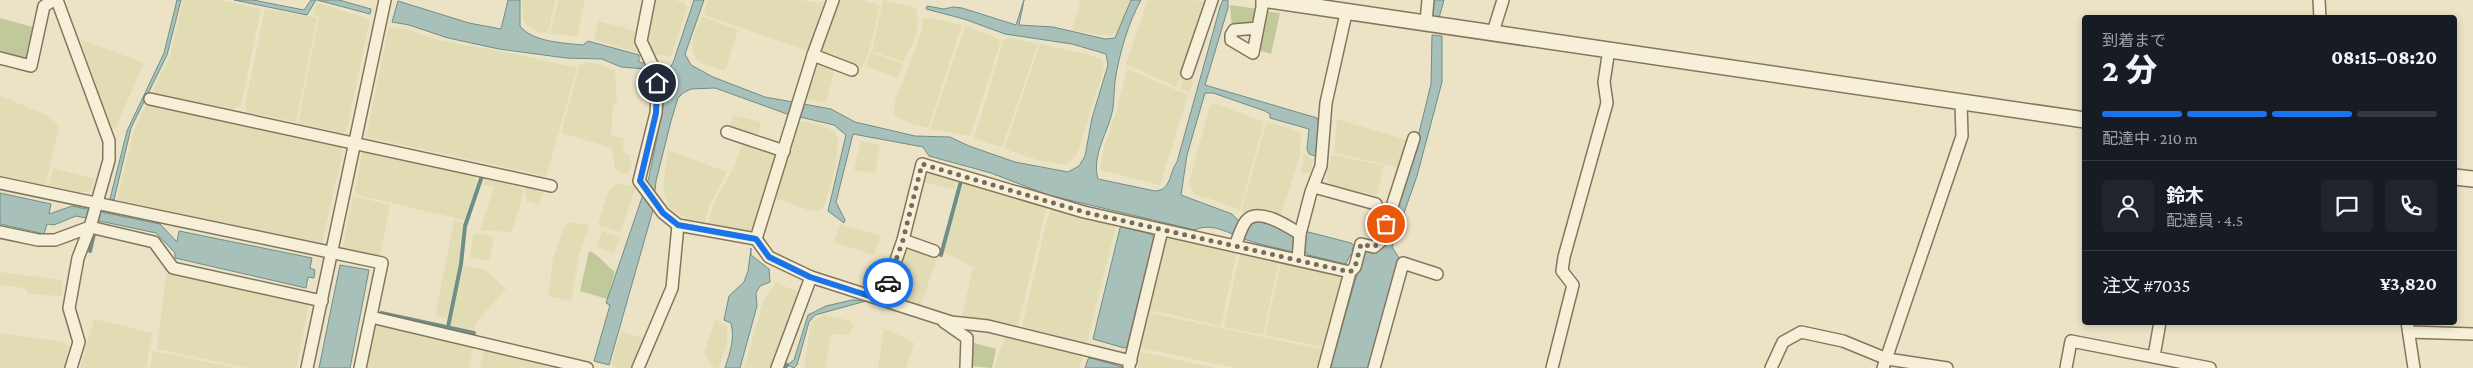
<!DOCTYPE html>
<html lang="ja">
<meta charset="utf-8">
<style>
body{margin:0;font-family:"Crimson Pro","Noto Sans JP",serif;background:#20242c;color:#f1f3f6;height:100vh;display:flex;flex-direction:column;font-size:19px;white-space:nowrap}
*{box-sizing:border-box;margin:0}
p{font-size:16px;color:#9ea1a6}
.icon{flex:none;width:28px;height:28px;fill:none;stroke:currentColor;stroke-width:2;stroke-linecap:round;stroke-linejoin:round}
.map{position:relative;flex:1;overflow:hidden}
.panel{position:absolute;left:2082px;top:15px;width:375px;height:310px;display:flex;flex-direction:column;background:#171b24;border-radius:5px;box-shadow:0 2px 8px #0003}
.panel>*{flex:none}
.pin{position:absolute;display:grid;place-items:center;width:42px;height:42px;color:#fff;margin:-21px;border:2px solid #fff;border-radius:50%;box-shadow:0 1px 5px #0007}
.courier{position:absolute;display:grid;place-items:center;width:50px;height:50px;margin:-25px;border:4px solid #1a73e8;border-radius:50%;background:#fff;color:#222;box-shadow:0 1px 6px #0007}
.headline em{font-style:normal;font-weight:800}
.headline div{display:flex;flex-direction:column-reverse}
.headline{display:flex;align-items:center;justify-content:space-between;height:85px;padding:0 20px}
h1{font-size:32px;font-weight:800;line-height:38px}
.bar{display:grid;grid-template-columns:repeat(4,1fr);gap:8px 5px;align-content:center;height:60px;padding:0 20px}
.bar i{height:6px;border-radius:4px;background:#363941}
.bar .selected{background:#1a73e8}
.bar p{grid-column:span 4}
.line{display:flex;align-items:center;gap:12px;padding:0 20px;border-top:1px solid #363941}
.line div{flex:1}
.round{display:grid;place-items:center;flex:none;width:52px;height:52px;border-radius:5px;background:#20242c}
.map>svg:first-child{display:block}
.farmland{fill:#e1dcb4}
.green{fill:#c1c99b}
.water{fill:#a7c0ba;stroke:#6e8e88}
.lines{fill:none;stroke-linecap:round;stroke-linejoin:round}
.stream{stroke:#6e8e88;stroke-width:4}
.minor-casing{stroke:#86755d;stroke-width:14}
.tertiary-casing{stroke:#86755d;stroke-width:18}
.minor{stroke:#f7f0d9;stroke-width:11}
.tertiary{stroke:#f7f0d9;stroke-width:15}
.done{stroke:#766c5a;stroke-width:5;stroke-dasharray:0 9}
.route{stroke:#1a73e8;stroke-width:6}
</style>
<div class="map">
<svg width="2473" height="368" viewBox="0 0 2473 368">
<rect width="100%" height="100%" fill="#ece3c6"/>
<g class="farmland">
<polygon points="183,0 221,0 261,9 241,106 233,109 154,93 154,87 170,56"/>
<polygon points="522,0 555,0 548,33 537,32 526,25 523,19"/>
<polygon points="558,0 585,0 577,36 550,34"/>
<polygon points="654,0 675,0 684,3 687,7 671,57 654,54 644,39"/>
<polygon points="708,0 801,0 819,3 824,1 808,51 704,15"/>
<polygon points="836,0 863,0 880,6 869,51 862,68 818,55"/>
<polygon points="883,0 916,8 918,25 914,41 903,62 872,51"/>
<polygon points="1081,0 1130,0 1119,30 1110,36 1074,31 1072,29"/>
<polygon points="1148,0 1192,0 1207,2 1177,87 1126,64"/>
<polygon points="317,3 370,19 347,130 343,133 298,123 319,17 312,14"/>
<polygon points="265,9 317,18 296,122 248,112 245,105"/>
<polygon points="703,17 738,30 725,71 699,62 693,53 692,46 695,30"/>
<polygon points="932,18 962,25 928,128 909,123 895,116 894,112 895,102 922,31 923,19"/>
<polygon points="598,21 636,31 639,53 594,40"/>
<polygon points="389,26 409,30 438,40 516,54 577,68 546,176 366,137"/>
<polygon points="965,26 1001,40 970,136 930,129"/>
<polygon points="1012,38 1038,44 1002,147 974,139 1004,39"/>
<polygon points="80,39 144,63 115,129 111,126"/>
<polygon points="1040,44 1086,54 1101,59 1103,62 1104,68 1078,152 1071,161 1065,165 1041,161 1010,151 1005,147"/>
<polygon points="871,52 903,64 898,78 866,66"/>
<polygon points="815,61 835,67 826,102 806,100"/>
<polygon points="585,62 595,63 615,70 617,104 613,105 611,135 624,138 623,152 630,156 629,160 632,164 628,175 615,169 612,148 561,133 580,65"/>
<polygon points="1127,69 1188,95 1160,185 1100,170 1105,144 1116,113"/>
<polygon points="1183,77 1193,78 1190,92 1180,89"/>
<polygon points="0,96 45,114 59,126 45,188 0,177"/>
<polygon points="147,102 340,145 343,150 322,243 117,200 134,130"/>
<polygon points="1214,103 1264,122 1240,210 1211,199 1194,195 1189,183 1210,105"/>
<polygon points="733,115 761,122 758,136 729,129"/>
<polygon points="1337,119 1410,141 1402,168 1334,153"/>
<polygon points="799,121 819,124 834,131 838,138 836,165 825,204 820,210 811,211 774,198"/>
<polygon points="1267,122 1301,132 1300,155 1281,215 1245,213 1241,211"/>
<polygon points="861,141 880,145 875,174 854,170"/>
<polygon points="743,142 777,153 752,229 749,231 708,223 716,198 733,169"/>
<polygon points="363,149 474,172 477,182 464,220 357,195 355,190"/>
<polygon points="668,150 727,172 711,202 705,222 688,219 668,207 663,187"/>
<polygon points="1304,154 1313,159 1311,173 1301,173"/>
<polygon points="1332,155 1384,165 1377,195 1333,186 1326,178"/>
<polygon points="53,168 95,179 91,191 77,193 48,187"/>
<polygon points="925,170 956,179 955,189 922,182"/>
<polygon points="485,179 519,187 524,191 512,232 480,230 494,187 484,185"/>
<polygon points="964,182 1047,206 1018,326 962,316 973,267 944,252"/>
<polygon points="620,184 636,187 620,232 598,225 608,192 614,185"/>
<polygon points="525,187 544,190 539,205 526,201"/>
<polygon points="353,196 390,205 380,256 345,250 343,247"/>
<polygon points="1052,208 1116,225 1087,343 1022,327 1048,215"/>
<polygon points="454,220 462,223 459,262 447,318 435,316"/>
<polygon points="570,222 588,225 588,228 579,255 571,301 548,296 553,259 564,227"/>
<polygon points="840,224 881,236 874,255 834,242"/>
<polygon points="602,231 620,237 614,253 597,247"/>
<polygon points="478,233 494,237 489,261 470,258 473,235"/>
<polygon points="1171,235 1237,251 1221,326 1150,310 1166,237"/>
<polygon points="905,243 938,256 920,307 886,298"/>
<polygon points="1240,252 1279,261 1263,335 1224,327"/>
<polygon points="1281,261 1344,275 1326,348 1265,335"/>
<polygon points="464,265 486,270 506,289 477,321 474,330 450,325"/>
<polygon points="0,272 62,280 62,296 28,294 25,288 0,285"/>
<polygon points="166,274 307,302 309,305 296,368 248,368 157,349"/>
<polygon points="776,283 798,292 771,368 744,368 764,299"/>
<polygon points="1150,313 1324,350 1319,368 1236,368 1141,348"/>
<polygon points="823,314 850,321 853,326 850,335 831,334 825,368 804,368 811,323"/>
<polygon points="94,319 153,333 146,368 80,368"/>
<polygon points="715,319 727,327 727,343 719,368 714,368 704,354"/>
<polygon points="378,323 474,345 469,368 366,368 375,324"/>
<polygon points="884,329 908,339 914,343 906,368 878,368"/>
<polygon points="621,331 646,339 634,368 618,368 611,365"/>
<polygon points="0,333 64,342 68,346 65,368 0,368"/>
<polygon points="1005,337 1083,357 1080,368 994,368"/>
<polygon points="485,346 576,368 480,368"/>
<polygon points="153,351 237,368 150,368"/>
<polygon points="1141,352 1217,368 1137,368"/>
</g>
<g class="green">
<polygon points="1230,5 1258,9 1255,24 1232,28"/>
<polygon points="1264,11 1280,13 1271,54 1258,50"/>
<polygon points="0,18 36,28 28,60 0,53"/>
<path d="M589 251C601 256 605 265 615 272L607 299 580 291Z"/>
<polygon points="971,342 996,349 992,368 969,366"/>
</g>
<g class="water">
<polygon points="177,0 181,0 167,55 131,128 114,200 110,199 127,131 164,53"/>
<polygon points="234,0 253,0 304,10 311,0 316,0 307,15"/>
<polygon points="317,0 339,0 371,9 370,14"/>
<path d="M508 0H520V26C532 42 564 43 583 45L588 41 639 55V62L669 69 673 63 694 0H704L685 54 691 65 713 77 765 97 831 109 855 122 915 136 950 137 969 146 1015 162 1068 172 1079 166 1085 156 1092 118 1108 65 1106 54 1072 44 1005 34 964 19 926 9 927 6 944 9 953 7 962 8 1016 25 1024 0 1019 25 1053 27 1105 39 1115 38 1131 0H1141C1128 23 1119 55 1115 81 1114 90 1114 100 1113 108 1109 132 1091 154 1098 179L1155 191C1172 190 1169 172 1177 162L1220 7 1223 0H1228V8L1205 85 1317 118 1320 125 1315 156 1309 154 1307 149 1309 129 1270 118V114L1265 111 1213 93H1205L1187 155 1181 195 1232 214 1240 222 1254 218 1351 243 1354 245 1352 250 1356 251 1355 256 1350 255 1346 264 1308 255 1302 248 1295 244 1292 252C1279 248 1264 246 1250 241 1233 236 1213 221 1195 230L1048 195 991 173 929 156 923 147 853 134 836 202 845 220 844 223 828 211 846 135 834 125 787 114 715 88 691 89 683 93 678 98 671 121 656 181 653 210 609 365 594 361 610 305 606 303 649 177 665 97 662 75 646 69 621 67 602 59 566 58 499 49 448 38 409 25 392 22 398 1 469 23 501 29Z"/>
<polygon points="1432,0 1444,0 1439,18 1431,17"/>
<polygon points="1432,35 1442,36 1442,82 1417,176 1392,247 1399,258 1368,368 1330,368 1364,250 1375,250 1415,149 1431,84"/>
<polygon points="0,193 51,204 49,214 72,206 160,224 177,242 179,231 312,258 310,268 315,270 314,278 308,277 306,288 175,258 175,253 156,233 76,216 54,225 47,224 44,234 0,224"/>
<polygon points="1123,227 1151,234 1154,237 1127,347 1124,348 1093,339 1120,228"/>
<path d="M751 248V255L769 269 770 282 760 286 756 293 757 306 740 368H725C730 352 735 339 731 323L724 320 729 296 744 282 748 271Z"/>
<polygon points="340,265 369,270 350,368 319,368"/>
<polygon points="852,300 866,301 815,315 809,322 797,365 794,368 787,365 794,360 808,315 826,306"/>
<polygon points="1091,358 1122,367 1122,368 1085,368 1088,359"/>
</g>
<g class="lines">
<g class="stream">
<polyline points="90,251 94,234"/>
<polyline points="941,255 961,181"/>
<polyline points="381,313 474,333"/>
<polyline points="448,327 461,264 465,226 482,176 486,177"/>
<polyline points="785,368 787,365"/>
</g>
<defs>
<g id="minor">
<polyline points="57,0 109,141 109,160 90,227 78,258 69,308 79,342 71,368"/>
<polyline points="649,0 641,41 656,73 657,93 656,113 639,181 663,213 678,225 756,239 769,257 811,277 777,368"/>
<polyline points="2319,0 2320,18"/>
<polyline points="1426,22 1428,0"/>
<polyline points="1258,28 1234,30 1231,35 1231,40 1253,53 1262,7 1262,0"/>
<polyline points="1493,32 1503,0"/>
<polyline points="813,55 852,70"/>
<polyline points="0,58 31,66 44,6 54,0"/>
<polyline points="1187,73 1212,0"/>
<polyline points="150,99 551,186"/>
<polyline points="727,132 784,151"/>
<polyline points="0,183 382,263 360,368"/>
<polyline points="1314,187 1376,204"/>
<polyline points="0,232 38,240 55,240 90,227 154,242 173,268 322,301"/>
<polyline points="756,239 813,55 833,0"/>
<polyline points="903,240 934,251"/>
<path d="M1235 246C1238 239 1241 227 1246 221 1258 206 1289 227 1300 234"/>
<polyline points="1298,260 1300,234 1311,192 1321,166 1326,103 1345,18"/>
<polyline points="811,277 951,322 988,326 1131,361"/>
<polyline points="882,300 903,240 922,164 1084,212 1350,272"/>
<polyline points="371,317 587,368"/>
<polyline points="944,322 967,338 966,368"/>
<polyline points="2407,322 2414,368"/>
<polyline points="2409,332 2473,334"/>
<polyline points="2154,356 2160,322"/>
<polyline points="1129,366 1162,230"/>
<polyline points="307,368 385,0"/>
<polyline points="638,368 672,288 678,225"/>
<polyline points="1324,368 1350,272 1355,267 1361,244 1374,247 1381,241 1414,138"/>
<polyline points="1374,368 1403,263 1437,274"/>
<polyline points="1552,368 1573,285 1562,271 1564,257 1607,103 1604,82 1609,49"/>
<polyline points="1771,368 1783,342 1801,332 1843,341 1887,359 1947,368"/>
<polyline points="1883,368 1962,136 1961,103"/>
<polyline points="2066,368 2071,341 2210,368"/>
</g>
<g id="tertiary">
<polyline points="1269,0 2085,120"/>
<polyline points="2455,177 2473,179"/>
</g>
</defs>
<use href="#minor" class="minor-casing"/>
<use href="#tertiary" class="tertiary-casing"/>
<use href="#minor" class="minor"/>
<use href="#tertiary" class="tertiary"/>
</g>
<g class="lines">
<polyline class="done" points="888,283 903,240 922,164 1084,212 1350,272 1355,267 1361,244 1374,247 1381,241 1386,224"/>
<polyline class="route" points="657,83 656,113 640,181 663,213 678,225 756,239 769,257 810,277 882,300 888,283"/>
</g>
</svg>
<div class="pin" style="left:1386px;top:224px;background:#ea580c"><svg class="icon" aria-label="bag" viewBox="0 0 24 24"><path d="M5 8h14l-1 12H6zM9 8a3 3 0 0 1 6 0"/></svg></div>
<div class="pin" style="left:657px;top:83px;background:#1f2937"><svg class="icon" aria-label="home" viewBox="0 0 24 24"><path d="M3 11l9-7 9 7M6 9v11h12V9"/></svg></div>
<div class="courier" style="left:888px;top:283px"><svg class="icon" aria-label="car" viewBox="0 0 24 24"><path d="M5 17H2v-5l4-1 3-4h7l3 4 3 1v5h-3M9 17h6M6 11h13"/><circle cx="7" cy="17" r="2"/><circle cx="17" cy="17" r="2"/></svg></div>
<section class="panel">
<div class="headline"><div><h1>2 分</h1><p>到着まで</p></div><em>08:15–08:20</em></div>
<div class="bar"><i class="selected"></i><i class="selected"></i><i class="selected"></i><i></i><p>配達中 · 210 m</p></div>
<div class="line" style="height:90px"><a class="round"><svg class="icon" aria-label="person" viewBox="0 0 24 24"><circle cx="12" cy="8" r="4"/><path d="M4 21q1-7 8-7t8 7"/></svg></a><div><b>鈴木</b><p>配達員 · 4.5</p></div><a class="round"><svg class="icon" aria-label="chat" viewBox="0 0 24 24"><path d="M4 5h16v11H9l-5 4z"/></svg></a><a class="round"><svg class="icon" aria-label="phone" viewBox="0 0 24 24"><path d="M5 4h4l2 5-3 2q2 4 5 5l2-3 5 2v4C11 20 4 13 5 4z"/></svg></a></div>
<div class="line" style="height:65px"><div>注文 #7035</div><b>¥3,820</b></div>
</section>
</div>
